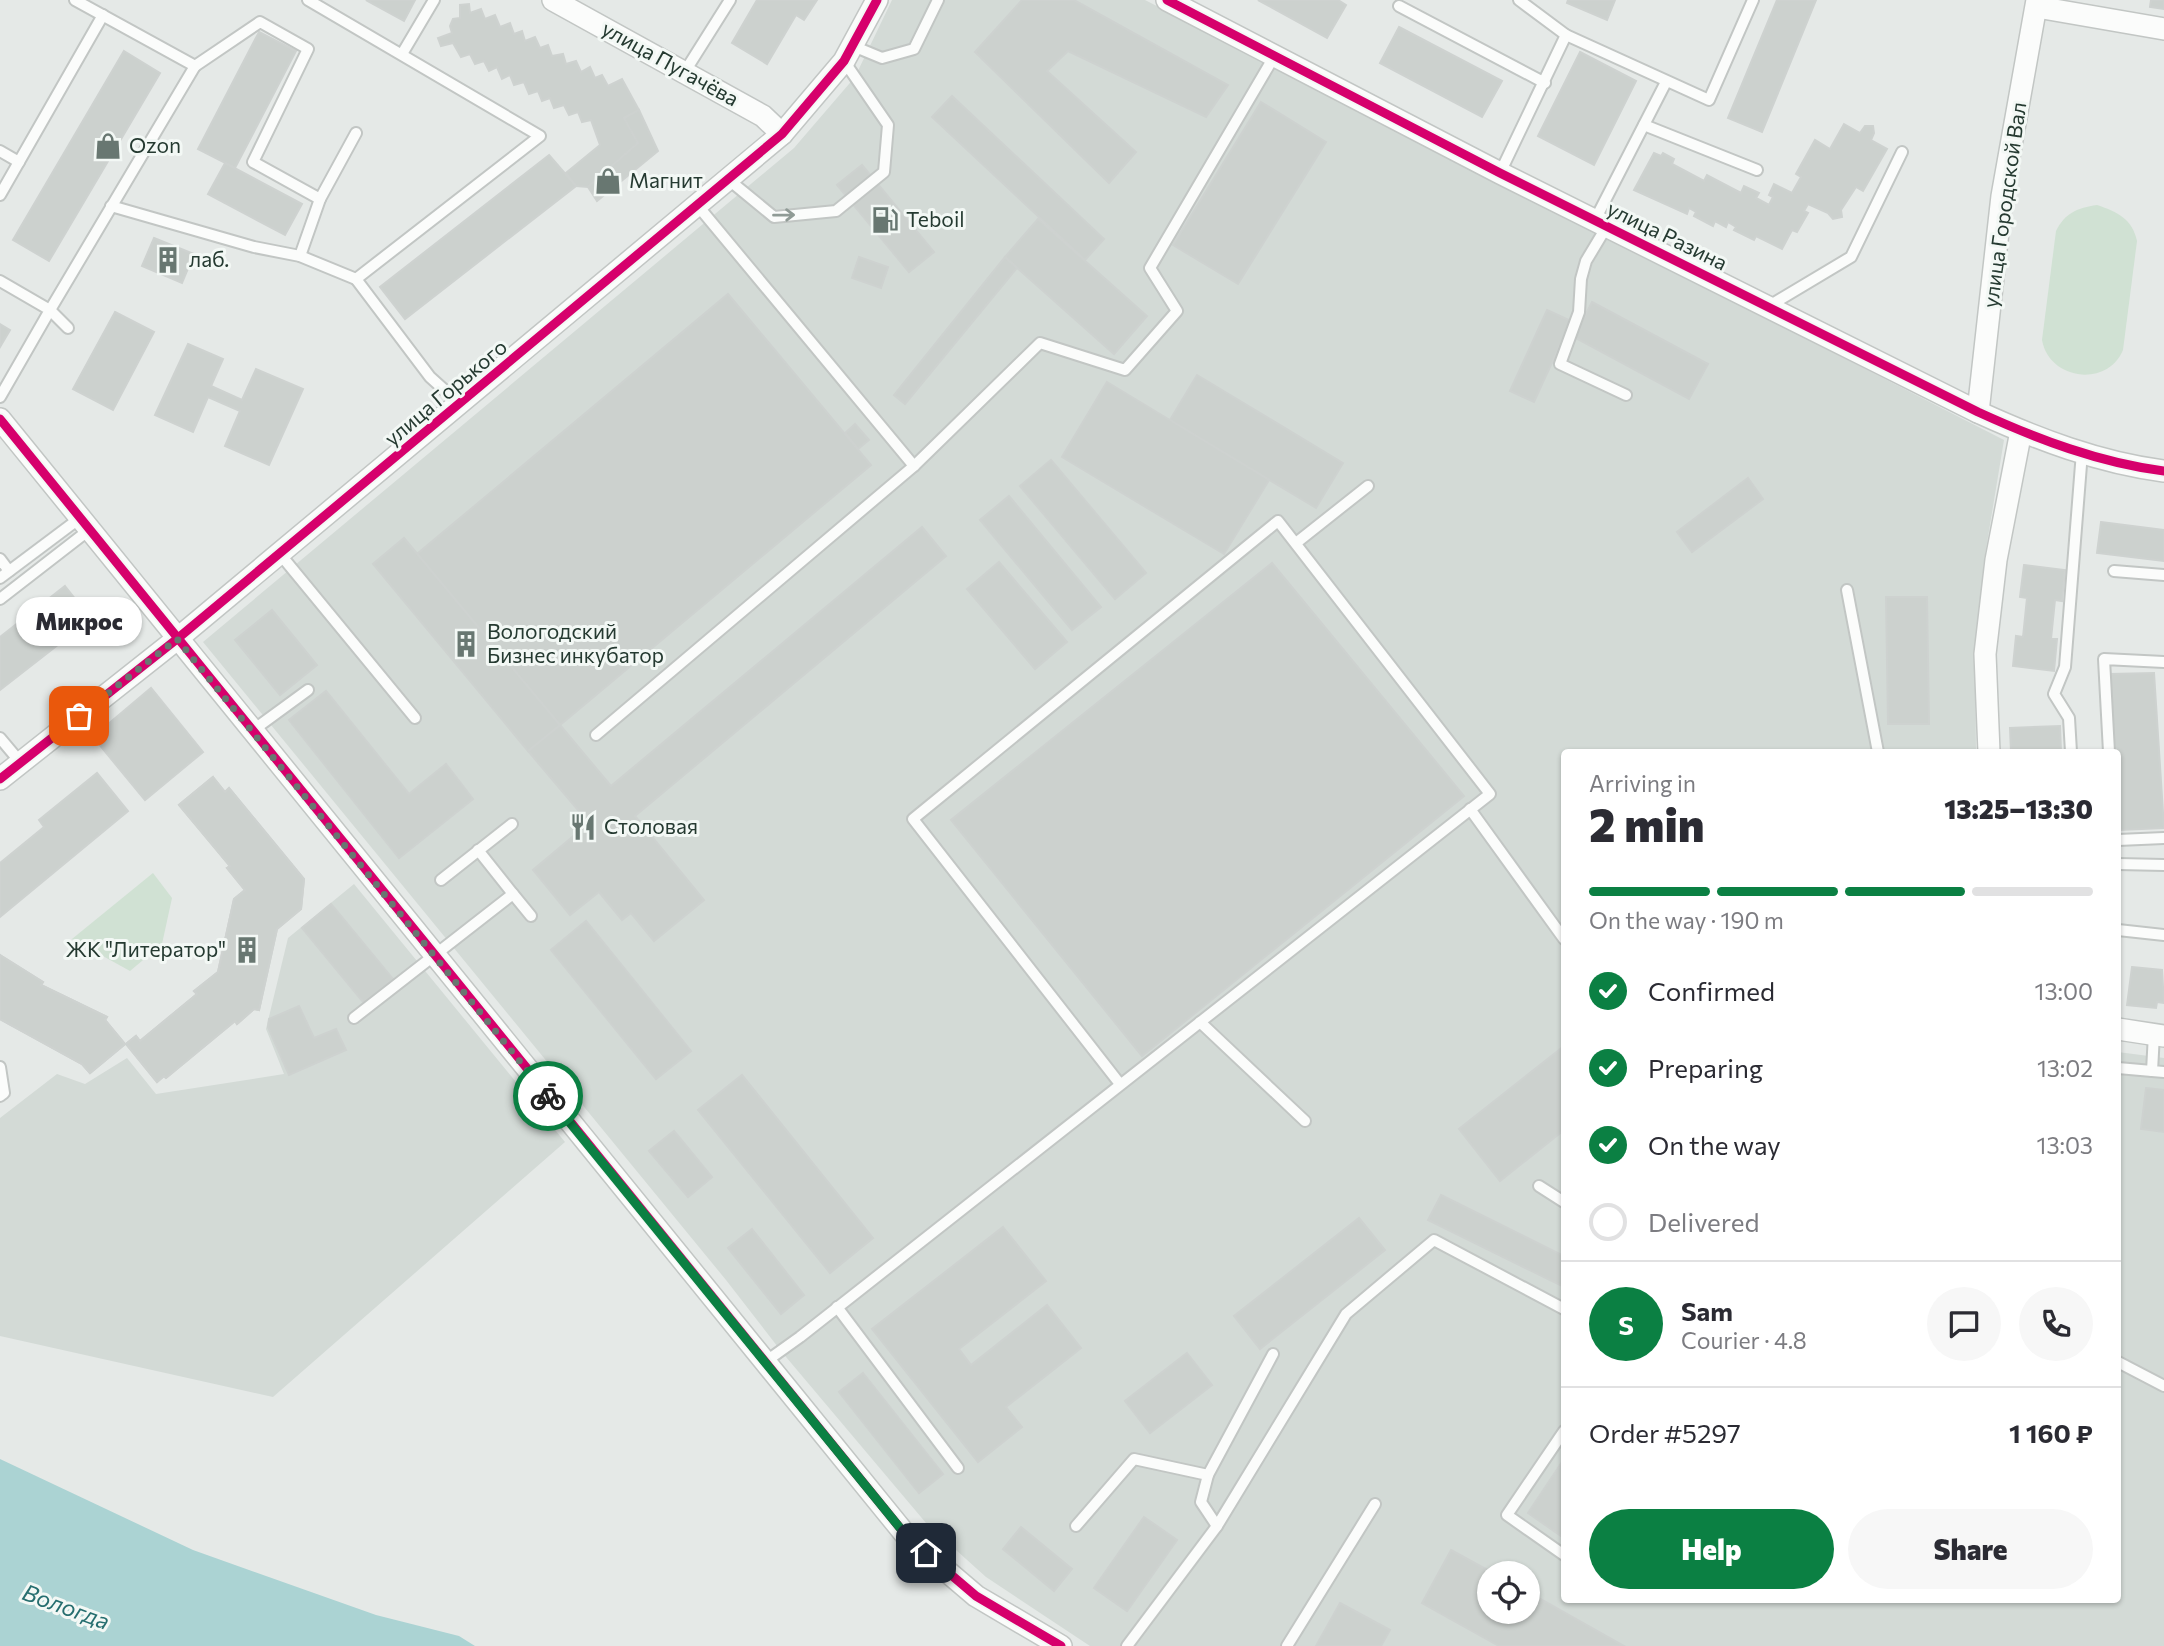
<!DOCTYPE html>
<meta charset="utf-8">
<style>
body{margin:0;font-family:Commissioner,sans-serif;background:#f7f7f7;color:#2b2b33;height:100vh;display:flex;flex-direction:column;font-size:26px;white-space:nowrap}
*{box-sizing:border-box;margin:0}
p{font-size:23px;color:#7c7c81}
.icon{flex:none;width:38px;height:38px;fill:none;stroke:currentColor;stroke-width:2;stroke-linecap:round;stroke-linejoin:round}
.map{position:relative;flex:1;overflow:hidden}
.sheet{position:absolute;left:1561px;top:749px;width:560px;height:854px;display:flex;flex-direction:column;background:#fff;border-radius:7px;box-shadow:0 2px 5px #0004}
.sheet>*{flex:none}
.controls{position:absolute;left:1477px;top:1561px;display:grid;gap:14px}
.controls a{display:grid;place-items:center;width:63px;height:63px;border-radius:50%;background:#fff;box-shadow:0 2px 5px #0004;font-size:35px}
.pin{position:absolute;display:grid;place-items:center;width:60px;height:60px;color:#fff;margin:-30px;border-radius:14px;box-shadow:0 4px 10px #0006}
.courier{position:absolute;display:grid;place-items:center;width:70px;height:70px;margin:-35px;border:5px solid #0b8043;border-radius:50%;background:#fff;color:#222;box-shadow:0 2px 9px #0007}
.bubble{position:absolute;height:49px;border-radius:24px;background:#fff;box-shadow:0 2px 5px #0004;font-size:23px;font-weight:800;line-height:49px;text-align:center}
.head em{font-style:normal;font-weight:800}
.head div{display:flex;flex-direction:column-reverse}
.head{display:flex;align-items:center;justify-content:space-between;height:119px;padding:0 28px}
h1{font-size:46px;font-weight:800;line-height:52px}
.bar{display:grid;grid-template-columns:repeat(4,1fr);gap:10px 7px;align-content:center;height:84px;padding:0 28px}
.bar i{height:9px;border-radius:5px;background:#e1e1e2}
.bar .active{background:#0b8043}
.bar p{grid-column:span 4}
.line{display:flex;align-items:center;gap:18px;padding:0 28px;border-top:2px solid #e1e1e2}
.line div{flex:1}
.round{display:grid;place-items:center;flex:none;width:74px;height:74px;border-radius:37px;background:#f7f7f7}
ol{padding:0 28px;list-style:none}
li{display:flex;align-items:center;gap:21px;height:77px}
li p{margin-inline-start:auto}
li .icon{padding:7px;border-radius:50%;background:#0b8043;color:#fff;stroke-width:4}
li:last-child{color:#7c7c81}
li i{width:38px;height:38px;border:4px solid #e1e1e2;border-radius:50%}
.cta{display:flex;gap:14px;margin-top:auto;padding:14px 28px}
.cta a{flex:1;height:80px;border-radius:42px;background:#0b8043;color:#fff;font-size:28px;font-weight:800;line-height:80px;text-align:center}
.cta a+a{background:#f7f7f7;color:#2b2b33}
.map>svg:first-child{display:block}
.built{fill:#d3dad6;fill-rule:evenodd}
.green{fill:#d0e1d3}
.water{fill:#abd3d3}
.building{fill:#ccd1ce;stroke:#ced2d0;stroke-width:2}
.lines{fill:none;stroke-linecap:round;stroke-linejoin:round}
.lane-casing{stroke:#c2c6c4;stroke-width:14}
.street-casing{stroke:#c2c6c4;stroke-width:24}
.lane{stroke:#fbfcfb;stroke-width:10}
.street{stroke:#fbfcfb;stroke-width:21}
.cycleway-casing{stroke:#f3f8f5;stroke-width:13}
.cycleway{stroke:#d6006c;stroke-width:9}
.oneway{stroke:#909b96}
.done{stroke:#687771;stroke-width:7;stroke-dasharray:0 12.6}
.route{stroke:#0b8043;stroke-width:9}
.labels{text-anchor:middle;stroke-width:6;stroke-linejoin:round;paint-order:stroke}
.street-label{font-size:21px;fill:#253a31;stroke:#f3f8f5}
.poi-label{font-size:21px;fill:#253a31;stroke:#f3f8f5;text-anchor:start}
.water-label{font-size:23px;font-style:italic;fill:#266e6f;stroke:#f3f8f5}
</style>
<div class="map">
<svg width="2164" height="1646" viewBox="0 0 2164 1646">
<rect width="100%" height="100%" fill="#e5e9e7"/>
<g class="built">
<path d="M892 0H1145L2004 440 1984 561 1975 660 1976 752H1564V1600H2118V1052L2164 1058V1646H1090L986 1577 926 1523 781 1351 726 1280 203 642 794 148 855 77ZM1489 1573H1528V1612H1489Z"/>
<polygon points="354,884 565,1142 273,1397 0,1336 0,1118 57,1074 85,1084 127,1058 156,1094 284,1074 266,1029 288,938"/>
</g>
<g class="green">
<path d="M2097 205C2118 212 2132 219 2137 241L2123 350C2107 388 2049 380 2042 340L2056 231C2065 213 2077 208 2097 205Z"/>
<polygon points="153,873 172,898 162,944 130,971 72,939"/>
</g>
<polygon class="water" points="0,1459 193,1550 376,1615 459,1636 475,1646 0,1646"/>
<g class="building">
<polygon points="366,0 415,0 404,21"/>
<polygon points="757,0 817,0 804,20 796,15 767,64 732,43"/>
<polygon points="1022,0 1074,0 1228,85 1206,117 1068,51 1047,71 1136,152 1109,183 975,52"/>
<polygon points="1258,0 1338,0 1346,5 1327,38"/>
<polygon points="1568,0 1615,0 1607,20 1567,3"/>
<polygon points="1777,0 1816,0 1762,132 1728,118"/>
<polygon points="2151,0 2164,0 2164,9 2150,7"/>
<polygon points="469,4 470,13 481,9 485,19 495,15 500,27 510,23 514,34 522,31 525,41 535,37 540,48 548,45 552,56 563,54 566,64 576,61 581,72 590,67 595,78 602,75 608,86 622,79 639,110 624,118 638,143 588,187 576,186 566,173 600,145 591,120 582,122 578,112 569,115 564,105 554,108 550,98 542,101 538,91 529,94 524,82 514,85 510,75 502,79 497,67 489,71 484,61 475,64 470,54 461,57 453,43 441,46 438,38 452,33 450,26 453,19 460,18 460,5"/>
<polygon points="1399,27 1502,81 1482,117 1380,63"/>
<polygon points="259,32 296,51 235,168 198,149"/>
<polygon points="124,51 160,73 49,261 13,240"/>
<polygon points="1580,52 1636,81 1594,165 1538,136"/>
<polygon points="952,96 1104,239 1085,260 932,117"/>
<polygon points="1261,102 1326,142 1238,284 1173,245"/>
<polygon points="639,110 658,151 597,201 588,187 638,143 624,118"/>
<polygon points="1844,124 1860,133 1865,126 1873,126 1874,133 1871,140 1887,149 1863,191 1856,187 1841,210 1842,217 1833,219 1828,213 1808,204 1804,211 1808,213 1797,232 1792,230 1782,249 1756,236 1754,240 1734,230 1736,227 1728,222 1726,227 1715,221 1713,226 1694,216 1696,212 1689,208 1687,214 1634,190 1654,153 1661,156 1663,153 1674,159 1672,164 1704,181 1707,175 1741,193 1744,186 1759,193 1756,198 1769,205 1773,197 1769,195 1774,184 1792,193 1801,177 1796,174 1815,140 1830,149"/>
<polygon points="549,155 576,186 405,319 380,287"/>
<polygon points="225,163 302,204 285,235 208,194"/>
<polygon points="862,165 934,252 909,272 837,185"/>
<polygon points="1038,219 1147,316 1114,354 1005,257"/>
<polygon points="154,238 194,254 182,283 142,266"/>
<polygon points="859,257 888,267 881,288 852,278"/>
<polygon points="1005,257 1017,268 905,404 894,395"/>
<polygon points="728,294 871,465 560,725 417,554"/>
<polygon points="1592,302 1708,364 1689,399 1574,337"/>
<polygon points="1547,310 1571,321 1534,402 1510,391"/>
<polygon points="115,312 154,332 113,410 73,389"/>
<polygon points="0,324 10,330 0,347"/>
<polygon points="188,344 223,359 211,386 242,400 256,369 303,389 269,465 225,446 240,411 208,397 193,432 155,415"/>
<polygon points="1197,375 1343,463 1316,508 1170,420"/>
<polygon points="1107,382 1269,480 1224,554 1062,457"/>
<polygon points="855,424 869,440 858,449 845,433"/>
<polygon points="1051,460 1146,573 1115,599 1020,486"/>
<polygon points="1748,478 1763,499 1692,552 1677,532"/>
<polygon points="1009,496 1101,607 1072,630 980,520"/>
<polygon points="2101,522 2164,530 2164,561 2097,553"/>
<polygon points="922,527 946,556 635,816 704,900 654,941 631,913 622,920 599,892 570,915 533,870 589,823 528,751 560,725 611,786"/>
<polygon points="404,538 560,725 528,751 373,564"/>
<polygon points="999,562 1067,642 1035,669 967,589"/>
<polygon points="1272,563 1464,796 1142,1056 951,820"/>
<polygon points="2024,565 2065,570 2062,601 2055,600 2051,639 2057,639 2054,671 2013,666 2016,636 2023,637 2027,598 2020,597"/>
<polygon points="65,586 91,619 0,690 0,637"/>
<polygon points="1886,597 1927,597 1929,724 1888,724"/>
<polygon points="272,610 317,665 280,695 235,640"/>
<polygon points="2154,673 2164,828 2120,830 2110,674"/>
<polygon points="151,688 203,752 145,800 93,737"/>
<polygon points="326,691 409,794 446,764 473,799 399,858 289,720"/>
<polygon points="2060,726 2061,752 2011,752 2010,728"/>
<polygon points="97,773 128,811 0,917 0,863 44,827 39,820"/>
<polygon points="213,777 225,792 229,788 304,879 301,909 277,929 259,1010 254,1009 237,1024 235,1021 166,1078 164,1076 157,1082 126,1044 136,1036 140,1041 197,994 194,991 218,972 234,899 245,890 227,868 230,866 179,805"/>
<polygon points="213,777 225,792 229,788 304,879 301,909 277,929 259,1010 254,1009 237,1024 235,1021 166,1078 164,1076 157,1082 126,1044 136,1036 140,1041 197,994 194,991 218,972 234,899 245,890 227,868 230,866 179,805"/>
<polygon points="331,904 393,979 364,1003 302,928"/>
<polygon points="586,921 691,1051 656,1079 551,950"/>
<polygon points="0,955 43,982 41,985 107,1017 105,1020 125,1044 90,1073 82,1064 0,1019"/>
<polygon points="0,955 43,982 41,985 107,1017 105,1020 125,1044 90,1073 82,1064 0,1019"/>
<polygon points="2132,967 2162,970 2164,1003 2157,1002 2156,1008 2127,1005"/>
<polygon points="299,1006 314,1038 336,1029 346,1050 289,1075 268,1027 269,1019"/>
<polygon points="1564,1046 1564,1130 1500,1181 1459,1129"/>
<polygon points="742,1075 873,1238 830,1273 698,1110"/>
<polygon points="2146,1088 2164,1090 2164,1132 2141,1129"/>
<polygon points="674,1131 712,1177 688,1197 649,1151"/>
<polygon points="1441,1195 1564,1256 1564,1287 1428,1220"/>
<polygon points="1359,1218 1385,1250 1260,1349 1234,1316"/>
<polygon points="1003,1227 1046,1281 959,1349 971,1365 1047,1305 1081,1348 1006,1407 1022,1427 978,1462 872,1329"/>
<polygon points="752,1229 804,1295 781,1314 728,1248"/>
<polygon points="1187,1353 1212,1385 1150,1433 1125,1401"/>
<polygon points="863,1373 943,1474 919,1493 839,1392"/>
<polygon points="1564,1459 1564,1538 1528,1513"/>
<polygon points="1144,1517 1177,1540 1127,1611 1094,1588"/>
<polygon points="1021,1527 1072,1569 1054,1591 1003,1549"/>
<polygon points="1451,1550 1493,1573 1489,1573 1489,1612 1528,1612 1528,1592 1624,1646 1499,1646 1422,1603"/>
<polygon points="1340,1603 1390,1630 1381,1646 1316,1646"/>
</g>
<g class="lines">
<defs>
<g id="lane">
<polyline points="308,0 540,136 356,279 430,377 460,404"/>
<polyline points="1519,0 1566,35"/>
<polyline points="1399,6 1545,83"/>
<polyline points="853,46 882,58 914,49 938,0"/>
<polyline points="402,54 434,0"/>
<polyline points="195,66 260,22 308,49 253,162 320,199 356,133"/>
<polyline points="684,73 730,0"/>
<polyline points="1644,125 1757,170"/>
<polyline points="0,151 19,162"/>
<polyline points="1500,173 1566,35 1709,100 1753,0"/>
<polyline points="729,180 774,217 836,211 884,172 888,125 844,61"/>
<polyline points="0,195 103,15"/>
<polyline points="111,206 254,247 300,256 356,279"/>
<polyline points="698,206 914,466"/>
<polyline points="1595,220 1666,82"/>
<polyline points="1607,226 1586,261 1581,279 1579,312 1560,364 1626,395"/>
<polyline points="300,256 320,199"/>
<polyline points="0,281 50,310 0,397"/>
<polyline points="1769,306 1851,257 1902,152"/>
<polyline points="68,328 50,310 195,66 75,0"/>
<polyline points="1296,543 1368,486"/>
<polyline points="280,554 415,718"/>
<polyline points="0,559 9,571"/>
<polyline points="2114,571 2164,575"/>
<polyline points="0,578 80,518"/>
<polyline points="1847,590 1878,752"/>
<polyline points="0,599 89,530"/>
<polyline points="252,731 308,690"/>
<polyline points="596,735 914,466 1040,343 1125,370 1177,311 1150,268 1275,55"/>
<polyline points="0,738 21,763"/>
<polyline points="2071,752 2069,718 2054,694 2065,667 2082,452"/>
<polyline points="2109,752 2104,659 2164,662"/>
<polyline points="1470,809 1564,939"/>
<polyline points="2118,840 2164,838"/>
<polyline points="478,850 513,894"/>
<polyline points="2118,864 2164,865"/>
<polyline points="441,880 512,824"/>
<polyline points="2118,930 2164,935"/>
<polyline points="354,1018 513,894 531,916"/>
<polyline points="1200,1022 1305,1121"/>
<polyline points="2154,1034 2152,1071 2164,1072"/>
<polyline points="0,1067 4,1093 0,1096"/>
<polyline points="2118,1068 2152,1071"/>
<polyline points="1539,1186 1564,1202"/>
<polyline points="837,1307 958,1468"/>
<polyline points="765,1362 800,1337 1490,794 1278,521 913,819 1120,1084"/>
<polyline points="2118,1362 2164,1386"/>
<polyline points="1564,1431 1507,1515 1564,1555"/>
<polyline points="1208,1475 1273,1354"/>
<polyline points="1076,1526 1134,1459 1208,1475 1201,1502 1217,1526"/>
<polyline points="1127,1646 1217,1526 1346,1314 1434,1240 1564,1309"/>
<polyline points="1287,1646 1375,1504"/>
</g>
<g id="street">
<polyline points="553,0 763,116 782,134"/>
<path d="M1167 0 1500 173 1978 412C2037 439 2100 463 2164 471"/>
<polyline points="2037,7 2164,29"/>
<polyline points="1978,412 2002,196 2037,0"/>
<polyline points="0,419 909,1539 976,1596 1061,1646"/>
<polyline points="1989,752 1985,654 1996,560 2021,431"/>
<polyline points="0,779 177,639 782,134 844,61 877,0"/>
<polyline points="2118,1029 2164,1036"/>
</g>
</defs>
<use href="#lane" class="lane-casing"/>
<use href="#street" class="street-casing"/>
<use href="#lane" class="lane"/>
<use href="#street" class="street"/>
<defs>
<g id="cycleway">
<path d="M1167 0 1500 173 1978 412C2037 439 2100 463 2164 471"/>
<polyline points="0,419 909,1539 976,1596 1061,1646"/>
<polyline points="0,779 177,639 782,134 844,61 877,0"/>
</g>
</defs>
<use href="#cycleway" class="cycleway-casing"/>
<use href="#cycleway" class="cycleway"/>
</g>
<defs><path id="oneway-shaft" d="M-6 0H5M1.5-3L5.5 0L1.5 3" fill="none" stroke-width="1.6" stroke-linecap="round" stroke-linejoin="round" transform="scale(1.75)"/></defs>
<use class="oneway" href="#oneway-shaft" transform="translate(784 215) rotate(-1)"/>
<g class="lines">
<polyline class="done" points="79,716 177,639 548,1096"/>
<polyline class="route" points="548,1096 909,1539 926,1553"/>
</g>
<defs>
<symbol id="shop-bare" viewBox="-9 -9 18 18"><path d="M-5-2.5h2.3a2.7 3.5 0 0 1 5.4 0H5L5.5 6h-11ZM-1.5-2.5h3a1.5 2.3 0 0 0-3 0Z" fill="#687771" stroke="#f3f8f5" stroke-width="2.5" paint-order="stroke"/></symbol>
<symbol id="fuel-bare" viewBox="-9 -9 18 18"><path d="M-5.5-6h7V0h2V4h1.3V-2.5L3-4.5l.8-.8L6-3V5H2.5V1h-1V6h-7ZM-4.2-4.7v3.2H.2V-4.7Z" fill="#687771" stroke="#f3f8f5" stroke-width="2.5" paint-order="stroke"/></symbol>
<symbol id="building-bare" viewBox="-9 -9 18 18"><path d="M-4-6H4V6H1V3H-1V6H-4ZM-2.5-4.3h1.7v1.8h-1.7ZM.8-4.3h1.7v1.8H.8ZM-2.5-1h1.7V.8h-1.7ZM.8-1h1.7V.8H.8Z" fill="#687771" stroke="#f3f8f5" stroke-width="2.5" paint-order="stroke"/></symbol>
<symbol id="restaurant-bare" viewBox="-9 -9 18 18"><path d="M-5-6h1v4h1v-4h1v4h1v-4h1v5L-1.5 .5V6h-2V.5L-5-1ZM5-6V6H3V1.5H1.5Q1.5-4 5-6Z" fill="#687771" stroke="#f3f8f5" stroke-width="2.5" paint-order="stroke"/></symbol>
</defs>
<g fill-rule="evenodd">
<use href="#shop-bare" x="89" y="127" width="38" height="38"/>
<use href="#shop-bare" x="589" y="162" width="38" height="38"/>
<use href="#fuel-bare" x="866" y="201" width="38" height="38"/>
<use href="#building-bare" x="149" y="241" width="38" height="38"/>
<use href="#building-bare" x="447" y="625" width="38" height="38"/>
<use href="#restaurant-bare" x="564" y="808" width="38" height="38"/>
<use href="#building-bare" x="228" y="931" width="38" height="38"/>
</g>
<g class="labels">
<g class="street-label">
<text transform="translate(670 64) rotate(29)" y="7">улица Пугачёва</text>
<text transform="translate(2005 205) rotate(-82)" y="7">улица Городской Вал</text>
<text transform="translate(1667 236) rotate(26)" y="7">улица Разина</text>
<text transform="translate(446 393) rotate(-40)" y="7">улица Горького</text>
</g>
<g class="poi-label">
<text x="129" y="153">Ozon</text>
<text x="629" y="188">Магнит</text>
<text x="906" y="227">Teboil</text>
<text x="189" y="267">лаб.</text>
<text x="487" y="639">Вологодский<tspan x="487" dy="24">Бизнес инкубатор</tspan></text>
<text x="604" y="834">Столовая</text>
<text x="226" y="957" text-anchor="end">ЖК "Литератор"</text>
</g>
<g class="water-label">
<text transform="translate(66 1607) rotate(20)" y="8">Вологда</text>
</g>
</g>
</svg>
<div class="controls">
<a><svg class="icon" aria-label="locate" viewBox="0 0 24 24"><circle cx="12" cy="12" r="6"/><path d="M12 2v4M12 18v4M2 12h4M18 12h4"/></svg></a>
</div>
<div class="pin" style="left:79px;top:716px;background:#ea580c"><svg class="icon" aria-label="bag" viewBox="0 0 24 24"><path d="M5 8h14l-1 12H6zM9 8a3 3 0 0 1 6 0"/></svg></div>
<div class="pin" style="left:926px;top:1553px;background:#1f2937"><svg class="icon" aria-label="home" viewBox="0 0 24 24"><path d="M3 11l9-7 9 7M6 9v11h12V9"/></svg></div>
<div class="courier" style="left:548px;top:1096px"><svg class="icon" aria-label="bike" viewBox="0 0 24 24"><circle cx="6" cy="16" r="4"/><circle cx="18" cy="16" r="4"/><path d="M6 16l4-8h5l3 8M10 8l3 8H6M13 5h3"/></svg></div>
<div class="bubble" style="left:16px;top:597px;width:126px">Микрос</div>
<section class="sheet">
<div class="head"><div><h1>2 min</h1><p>Arriving in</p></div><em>13:25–13:30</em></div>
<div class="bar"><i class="active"></i><i class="active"></i><i class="active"></i><i></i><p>On the way · 190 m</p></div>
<ol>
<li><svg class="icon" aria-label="check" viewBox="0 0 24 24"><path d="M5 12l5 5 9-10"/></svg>Confirmed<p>13:00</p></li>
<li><svg class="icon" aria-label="check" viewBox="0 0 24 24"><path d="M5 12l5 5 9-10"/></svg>Preparing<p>13:02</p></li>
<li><svg class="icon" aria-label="check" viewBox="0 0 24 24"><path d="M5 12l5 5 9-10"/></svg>On the way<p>13:03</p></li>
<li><i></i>Delivered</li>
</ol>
<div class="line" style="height:126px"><b class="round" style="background:#0b8043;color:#fff">S</b><div><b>Sam</b><p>Courier · 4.8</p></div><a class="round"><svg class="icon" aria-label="chat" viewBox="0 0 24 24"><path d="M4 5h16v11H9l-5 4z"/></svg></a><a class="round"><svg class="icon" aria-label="phone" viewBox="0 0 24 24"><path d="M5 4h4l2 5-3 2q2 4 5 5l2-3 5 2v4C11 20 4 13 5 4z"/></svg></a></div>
<div class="line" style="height:91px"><div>Order #5297</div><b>1 160 ₽</b></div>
<div class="cta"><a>Help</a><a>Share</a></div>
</section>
</div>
